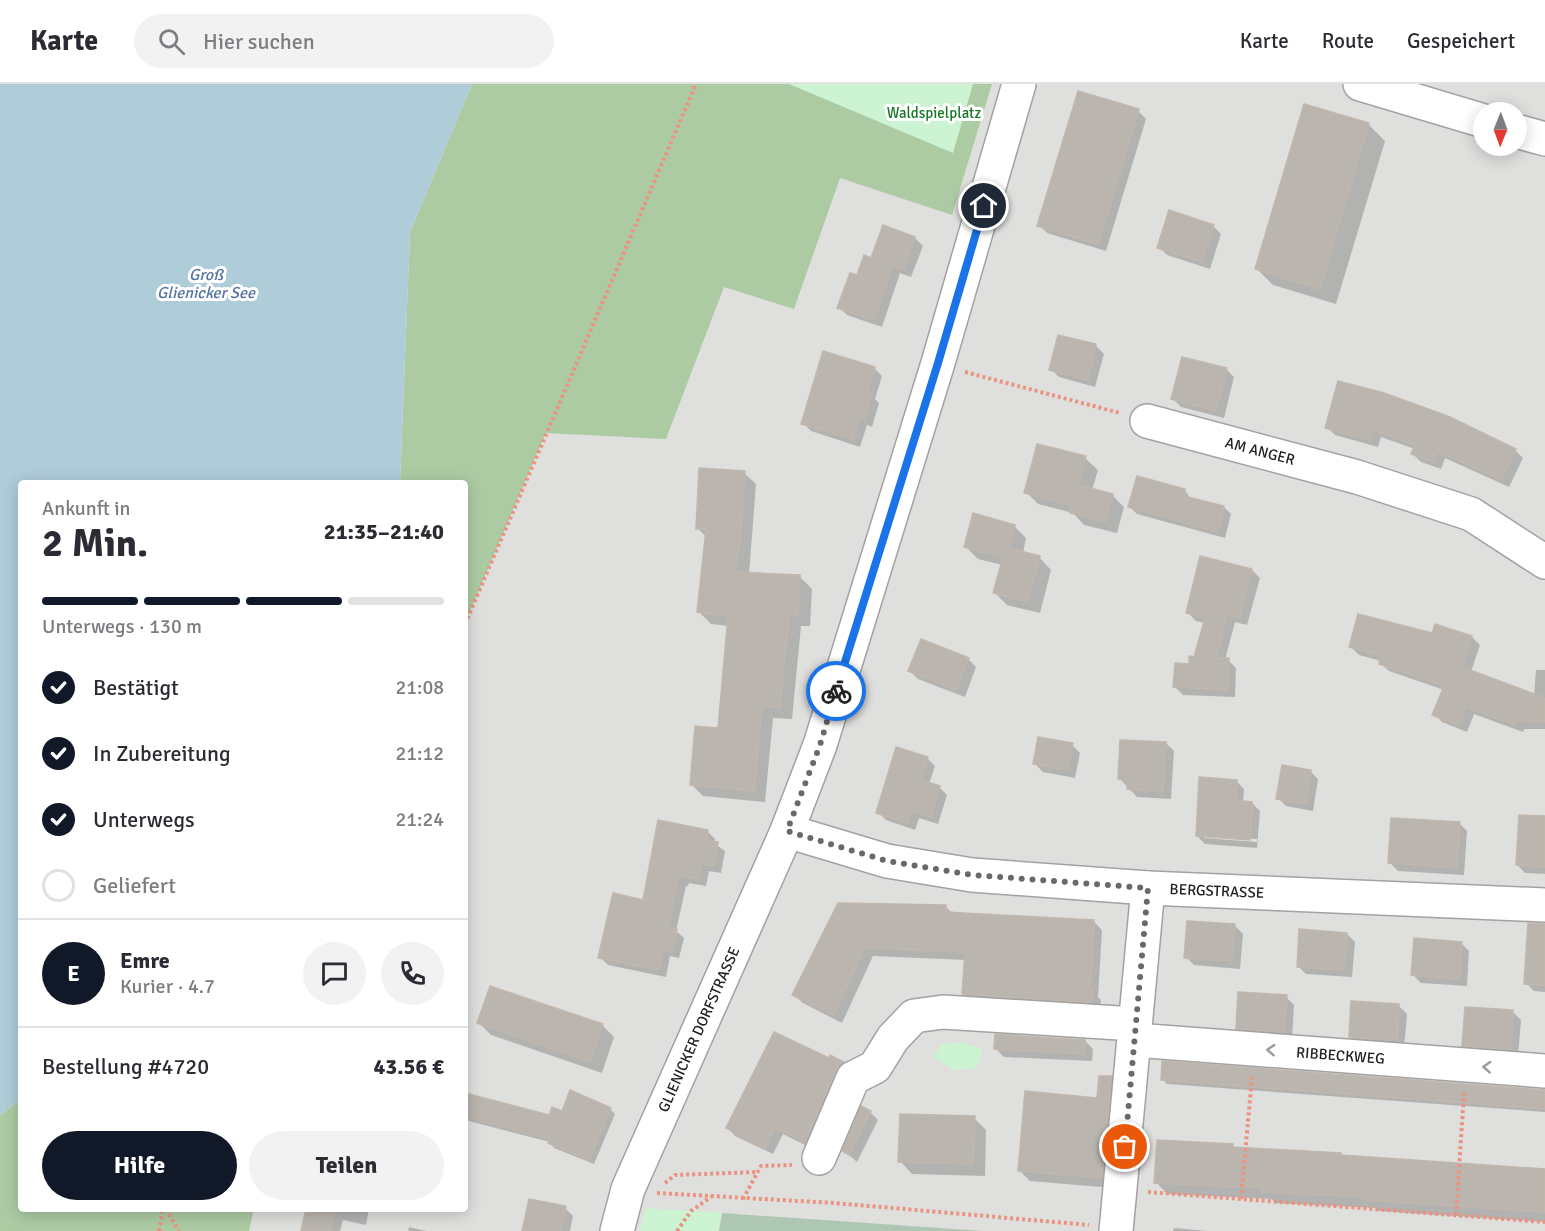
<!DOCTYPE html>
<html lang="de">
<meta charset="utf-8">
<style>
body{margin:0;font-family:Signika,sans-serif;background:#f2f2f3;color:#2b2b33;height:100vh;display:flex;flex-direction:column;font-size:22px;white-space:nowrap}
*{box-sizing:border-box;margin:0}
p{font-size:20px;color:#7c7c81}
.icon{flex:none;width:33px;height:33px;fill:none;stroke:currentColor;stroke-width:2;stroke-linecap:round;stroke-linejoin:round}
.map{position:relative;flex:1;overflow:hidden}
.panel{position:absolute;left:18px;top:396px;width:450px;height:732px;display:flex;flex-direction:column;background:#fff;border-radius:6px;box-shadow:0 3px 15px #0003}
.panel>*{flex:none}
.needle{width:39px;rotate:181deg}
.buttons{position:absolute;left:1473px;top:18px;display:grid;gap:12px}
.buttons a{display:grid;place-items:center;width:54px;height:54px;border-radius:50%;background:#fff;box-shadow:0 3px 15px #0003;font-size:30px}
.pin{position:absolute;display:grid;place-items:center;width:51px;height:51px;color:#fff;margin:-26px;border:3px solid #fff;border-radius:50%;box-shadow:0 2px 6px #0007}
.courier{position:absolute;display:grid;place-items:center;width:60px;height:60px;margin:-30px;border:4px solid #1a73e8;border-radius:50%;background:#fff;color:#222;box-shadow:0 2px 8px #0007}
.summary em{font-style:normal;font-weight:800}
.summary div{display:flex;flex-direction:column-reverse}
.summary{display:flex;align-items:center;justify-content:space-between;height:102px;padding:0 24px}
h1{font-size:39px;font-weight:800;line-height:45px}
.bar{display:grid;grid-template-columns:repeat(4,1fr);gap:9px 6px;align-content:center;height:72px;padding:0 24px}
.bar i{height:8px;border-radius:4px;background:#e1e1e2}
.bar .current{background:#111827}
.bar p{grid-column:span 4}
.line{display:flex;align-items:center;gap:15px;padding:0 24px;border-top:2px solid #e1e1e2}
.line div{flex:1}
.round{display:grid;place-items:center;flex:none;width:63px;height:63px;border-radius:32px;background:#f2f2f3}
ol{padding:0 24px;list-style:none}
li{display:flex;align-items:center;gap:18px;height:66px}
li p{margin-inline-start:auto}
li .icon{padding:6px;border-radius:50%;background:#111827;color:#fff;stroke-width:4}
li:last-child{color:#7c7c81}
li i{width:33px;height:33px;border:3px solid #e1e1e2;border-radius:50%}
.button{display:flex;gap:12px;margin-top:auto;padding:12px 24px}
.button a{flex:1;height:69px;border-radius:36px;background:#111827;color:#fff;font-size:24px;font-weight:800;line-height:69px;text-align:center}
.button a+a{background:#f2f2f3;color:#2b2b33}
header{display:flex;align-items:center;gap:36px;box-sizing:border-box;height:84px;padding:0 30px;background:#fff;border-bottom:2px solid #e1e1e2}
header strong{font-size:28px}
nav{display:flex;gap:33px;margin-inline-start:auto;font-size:21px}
.search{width:420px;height:54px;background:#f2f2f3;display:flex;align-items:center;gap:15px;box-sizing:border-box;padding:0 21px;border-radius:33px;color:#7c7c81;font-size:22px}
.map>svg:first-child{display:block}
.residential{fill:#dfdfde;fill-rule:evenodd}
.forest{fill:#accba3}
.cemetery{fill:#adc7b3}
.park{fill:#ccf4d3}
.water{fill:#afccd9}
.shadow{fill:#0003;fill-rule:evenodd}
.building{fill:#bab5af;stroke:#c1b7ad;stroke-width:1.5}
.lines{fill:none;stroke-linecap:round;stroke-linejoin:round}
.minor-casing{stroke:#a2a2a2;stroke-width:36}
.path{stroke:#eb9380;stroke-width:4;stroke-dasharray:3 3;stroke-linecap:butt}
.minor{stroke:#fff;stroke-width:33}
.oneway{stroke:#9b9b9b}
.done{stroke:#6a6967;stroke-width:6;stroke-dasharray:0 10.8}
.route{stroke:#1a73e8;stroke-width:8}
.labels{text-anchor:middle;stroke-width:6;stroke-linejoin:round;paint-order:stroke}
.park-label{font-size:15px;fill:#197627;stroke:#fff}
.street-label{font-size:15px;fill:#212121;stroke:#fff}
.water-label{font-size:16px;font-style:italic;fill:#5474a0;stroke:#fff}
</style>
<header>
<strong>Karte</strong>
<div class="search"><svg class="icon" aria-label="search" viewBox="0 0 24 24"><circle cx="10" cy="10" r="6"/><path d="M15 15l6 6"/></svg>Hier suchen</div>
<nav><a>Karte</a><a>Route</a><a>Gespeichert</a></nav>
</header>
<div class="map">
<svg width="1545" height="1147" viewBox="0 0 1545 1147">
<rect width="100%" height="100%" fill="#f1efe9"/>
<path class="residential" d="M696 0H1545V1147H249L254 1125H465V539ZM1484 28H1516V62H1484Z"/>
<g class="forest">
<polygon points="472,0 992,0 952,131 840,94 794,225 724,203 666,355 546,349 465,539 465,399 400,399 410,148"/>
<polygon points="21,1015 21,1125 254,1125 249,1147 0,1147 0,1031"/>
</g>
<polygon class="cemetery" points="722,1129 983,1147 719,1147"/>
<g class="park">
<polygon points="789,0 973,0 953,69"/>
<polygon points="962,958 983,966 976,984 953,986 934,973 941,960"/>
<polygon points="646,1124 722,1129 718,1147 639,1147"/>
</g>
<polygon class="water" points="0,0 472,0 410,148 400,399 21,399 21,1015 0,1031"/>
<g class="shadow">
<polygon points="1305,22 1369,41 1385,57 1336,220 1273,201 1257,185"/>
<polygon points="1138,27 1146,35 1106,167 1047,149 1039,141"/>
<polygon points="1213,142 1221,150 1210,185 1167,171 1159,163"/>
<polygon points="915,154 923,162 911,193 900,189 882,243 847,231 839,223 872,176"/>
<polygon points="1096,262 1104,270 1095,303 1059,293 1051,285"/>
<polygon points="874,284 882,292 875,315 879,319 872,343 867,341 860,363 811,347 803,339"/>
<polygon points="1226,285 1234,293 1224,334 1181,323 1173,315"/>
<polygon points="1339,299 1515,366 1523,374 1509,403 1445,374 1441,385 1421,378 1413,370 1415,365 1381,353 1378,363 1335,351 1327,343"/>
<polygon points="1085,374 1098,386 1092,406 1112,411 1124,423 1117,449 1084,441 1073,429 1038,420 1026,408"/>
<polygon points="744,389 756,400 749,490 800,493 812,505 810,542 801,542 792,635 773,634 765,718 703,712 691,700 719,645 729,542 711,540 699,528 707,453 697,444"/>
<polygon points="1185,407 1191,415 1224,423 1231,430 1225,454 1137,430 1130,423"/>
<polygon points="1014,442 1026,454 1023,469 1039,473 1051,486 1040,529 1007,521 995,509 1002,481 978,475 965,462"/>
<polygon points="1252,486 1260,494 1247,541 1235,538 1225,576 1228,576 1236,584 1235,613 1183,611 1175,603 1195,574 1205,539 1196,537 1188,529"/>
<polygon points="1433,551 1472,553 1480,561 1471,588 1534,612 1536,586 1545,586 1545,645 1524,645 1523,648 1474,630 1467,648 1442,638 1434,630 1444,606 1389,587 1380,579 1381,577 1359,571 1351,563"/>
<polygon points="968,575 976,583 965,613 918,595 910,587"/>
<polygon points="1166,659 1174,667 1171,715 1137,713 1120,695"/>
<polygon points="1072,661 1080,669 1075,694 1043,688 1035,680"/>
<polygon points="927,674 935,682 929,700 939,703 947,711 938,740 919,734 915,746 886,736 878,728"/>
<polygon points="1310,687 1318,695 1313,727 1286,722 1278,714"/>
<path d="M1236 697 1244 705 1243 718 1252 719 1260 727 1257 764 1205 760 1197 752ZM1204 751 1257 755V758L1204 754Z"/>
<polygon points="1545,734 1545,790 1525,789 1517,781"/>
<polygon points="1459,739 1467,747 1464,791 1398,787 1390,779"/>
<polygon points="707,747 715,755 714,759 725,767 721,789 709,787 706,802 689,799 688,802 686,802 676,847 684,854 679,874 670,872 666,893 608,881 600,873 644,817"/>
<polygon points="839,821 945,822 953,830 1093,837 1102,846 1098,913 1101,916 1100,926 972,918 963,910 966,876 873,872 842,939 803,919 794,911"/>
<polygon points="1235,842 1243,850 1240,885 1194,881 1186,873"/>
<polygon points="1347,850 1355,858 1352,893 1306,890 1298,882"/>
<polygon points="1461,859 1469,867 1467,902 1421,899 1413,891"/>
<polygon points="1545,866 1545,908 1534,907 1526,899"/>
<polygon points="1286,913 1294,921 1292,956 1246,952 1238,944"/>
<polygon points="1399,922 1407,930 1404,964 1358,961 1350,953"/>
<polygon points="1513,928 1521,936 1518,973 1472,969 1464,961"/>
<polygon points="479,939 602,941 614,953 602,989 491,951"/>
<polygon points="1085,957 1093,965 1092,977 1004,973 996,965"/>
<polygon points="829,976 843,979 850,987 813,1065 783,1050 773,1070 735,1052 728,1044"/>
<polygon points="1111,994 1122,1004 1113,1104 1030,1097 1019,1086 1099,1015"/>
<polygon points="1162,995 1545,1007 1545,1028 1167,1000"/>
<polygon points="465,1011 549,1032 562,1029 610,1025 615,1030 594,1080 554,1064 550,1058 465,1036"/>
<polygon points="870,1028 878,1036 857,1078 844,1067"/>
<polygon points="974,1034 986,1046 985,1092 912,1090 900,1077"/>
<polygon points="1232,1061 1236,1065 1545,1086 1545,1138 1379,1127 1376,1124 1275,1119 1272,1115 1167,1110 1156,1098"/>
<polygon points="565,1124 573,1132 570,1147 524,1147"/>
<polygon points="308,1125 369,1125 366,1141 343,1136 340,1147 305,1147"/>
<polygon points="409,1143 426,1147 408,1147"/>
<polygon points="1174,1144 1208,1147 1173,1147"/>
</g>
<g class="building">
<polygon points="1078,7 1139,25 1098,160 1037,142"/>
<polygon points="1304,20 1369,39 1320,205 1255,185"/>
<polygon points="1169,126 1214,141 1202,178 1157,164"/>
<polygon points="883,141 915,153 903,186 892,182 874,236 837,224 850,189 857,191 864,171 871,174"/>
<polygon points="1058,251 1096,260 1088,296 1049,286"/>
<polygon points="823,267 875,283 867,309 872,310 864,336 859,334 853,355 801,340"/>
<polygon points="1182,273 1227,284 1216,327 1171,315"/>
<polygon points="1338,297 1384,309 1450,333 1516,365 1501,396 1437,367 1433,378 1411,370 1415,361 1373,346 1370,356 1325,344"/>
<polygon points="1037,360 1086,372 1079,401 1113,410 1105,438 1070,429 1072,421 1024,409"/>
<polygon points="699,384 745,387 741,447 736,488 800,491 798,531 789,531 780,624 762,623 754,707 690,701 695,642 718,644 728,532 697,528 706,445 696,445"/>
<polygon points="1137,392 1185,405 1184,412 1224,422 1218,448 1128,423"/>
<polygon points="973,429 1015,441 1009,464 1040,472 1028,518 993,509 1003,473 964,463"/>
<polygon points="1200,472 1252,485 1240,534 1227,531 1216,574 1229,574 1228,606 1173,603 1175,579 1189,580 1189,572 1194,573 1205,534 1186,529"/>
<polygon points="1358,530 1432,549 1435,540 1472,552 1462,583 1545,614 1545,638 1516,637 1515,641 1466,623 1459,641 1432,631 1444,602 1379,580 1380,572 1349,563"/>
<polygon points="921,555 969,574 956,606 908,587"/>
<polygon points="1038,653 1073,659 1068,686 1033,680"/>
<polygon points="1120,656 1166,658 1163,708 1127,705 1128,696 1118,695"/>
<polygon points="896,663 928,673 921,696 940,702 931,733 911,727 908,739 876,729"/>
<polygon points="1282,681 1311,686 1306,720 1276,715"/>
<polygon points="1199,693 1237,696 1235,716 1252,718 1250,756 1196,752"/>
<polygon points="1519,731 1545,732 1545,783 1516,781"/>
<polygon points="1391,734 1460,738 1457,784 1388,779"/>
<polygon points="658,736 708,746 706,756 718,758 713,782 701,780 698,795 681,792 680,795 678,795 668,843 677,845 672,867 663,865 658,886 598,874 613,809 643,816"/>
<polygon points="838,819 946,821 946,828 1094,836 1090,905 1093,906 1092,919 962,910 965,868 865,864 833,931 792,911"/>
<polygon points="1187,837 1235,840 1233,877 1184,874"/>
<polygon points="1528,839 1545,840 1545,901 1524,900"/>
<polygon points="1299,845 1347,849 1345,886 1297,883"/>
<polygon points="1414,854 1462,858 1459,895 1411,891"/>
<polygon points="490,902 603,940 590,978 477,939"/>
<polygon points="1238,908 1287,911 1284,948 1236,945"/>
<polygon points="1351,917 1399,920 1397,957 1349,953"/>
<polygon points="1465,923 1513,926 1511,966 1462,962"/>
<polygon points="774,948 829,974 830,971 844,978 836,987 805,1058 775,1044 765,1064 726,1044"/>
<polygon points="995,950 1085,956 1085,970 994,965"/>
<polygon points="1162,977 1545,1006 1545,1025 1161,996"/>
<polygon points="1099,992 1112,992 1102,1094 1018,1087 1025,1007 1097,1014"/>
<polygon points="570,1006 611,1024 589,1076 548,1059 549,1055 465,1033 465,1009 549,1031 552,1023 562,1027"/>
<polygon points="861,1022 871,1027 849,1071 842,1067"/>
<polygon points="900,1030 975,1032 973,1080 898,1078"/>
<polygon points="1157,1056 1233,1060 1233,1063 1341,1069 1341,1071 1545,1085 1545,1128 1366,1116 1366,1113 1262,1108 1262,1104 1154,1099"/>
<polygon points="529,1115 566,1122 561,1147 522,1147"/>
<polygon points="306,1125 336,1125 330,1147 301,1147"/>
</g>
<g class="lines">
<defs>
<g id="minor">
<polyline points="1360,0 1484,37"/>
<polyline points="1516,47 1545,55"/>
<path id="s1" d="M1147 337 1357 393 1471 430 1545 478"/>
<path id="s2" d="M787 747 887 777 972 791 1148 804 1545 821"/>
<path id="s3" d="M1135 956 1545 987"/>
<polyline points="819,1074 853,994 875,983 893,954 914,932 943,928 1135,940"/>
<path id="s4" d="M617 1147 628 1105 787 747 820 661 938 279 1019 0"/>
<polyline points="1116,1147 1148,804"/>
</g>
</defs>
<use href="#minor" class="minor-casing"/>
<g class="path">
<polyline points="965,288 1120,329"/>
<polyline points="465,540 696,0"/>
<polyline points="665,1099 675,1091 758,1088"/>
<polyline points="1148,1108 1545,1138"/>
<polyline points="657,1109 835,1119 1089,1141"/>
<polyline points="743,1115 761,1082 792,1081"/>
<polyline points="1241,1115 1252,993"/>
<polyline points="166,1125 179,1147"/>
<polyline points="1456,1131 1464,1009"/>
<polyline points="159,1147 163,1125"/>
<polyline points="677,1147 691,1127 711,1113"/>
</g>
<use href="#minor" class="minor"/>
</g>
<defs><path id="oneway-chevron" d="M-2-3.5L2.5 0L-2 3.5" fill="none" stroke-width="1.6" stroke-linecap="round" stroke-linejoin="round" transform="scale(1.5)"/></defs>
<g class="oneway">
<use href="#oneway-chevron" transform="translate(1271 966) rotate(-176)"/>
<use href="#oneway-chevron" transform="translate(1487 983) rotate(-176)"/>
</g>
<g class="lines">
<polyline class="done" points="836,607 820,661 787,747 887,777 972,791 1148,804 1125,1063"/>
<polyline class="route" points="836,607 938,279 984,122"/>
</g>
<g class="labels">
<g class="park-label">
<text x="934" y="34">Waldspielplatz</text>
</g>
<g class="street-label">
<text dy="5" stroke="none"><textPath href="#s1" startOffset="117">AM ANGER</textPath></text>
<text dy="5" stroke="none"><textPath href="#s2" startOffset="436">BERGSTRASSE</textPath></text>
<text dy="5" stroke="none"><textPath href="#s4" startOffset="218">GLIENICKER DORFSTRASSE</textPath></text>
<text dy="5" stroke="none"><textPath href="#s3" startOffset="206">RIBBECKWEG</textPath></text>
</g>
<g class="water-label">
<text x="206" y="196">Groß<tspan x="206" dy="18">Glienicker See</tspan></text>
</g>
</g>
</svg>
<div class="buttons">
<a><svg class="needle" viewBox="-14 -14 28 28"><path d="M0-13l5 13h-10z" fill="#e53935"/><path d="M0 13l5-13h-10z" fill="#7c7c81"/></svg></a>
</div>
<div class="pin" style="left:1125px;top:1063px;background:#ea580c"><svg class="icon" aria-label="bag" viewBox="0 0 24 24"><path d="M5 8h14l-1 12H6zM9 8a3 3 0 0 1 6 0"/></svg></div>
<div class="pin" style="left:984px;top:122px;background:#1f2937"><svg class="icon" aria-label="home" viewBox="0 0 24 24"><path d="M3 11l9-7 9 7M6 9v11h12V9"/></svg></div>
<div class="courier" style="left:836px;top:607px"><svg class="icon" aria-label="bike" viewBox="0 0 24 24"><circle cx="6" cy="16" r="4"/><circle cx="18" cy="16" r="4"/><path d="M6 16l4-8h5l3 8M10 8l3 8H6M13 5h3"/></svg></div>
<section class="panel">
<div class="summary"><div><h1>2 Min.</h1><p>Ankunft in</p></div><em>21:35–21:40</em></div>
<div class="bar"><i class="current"></i><i class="current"></i><i class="current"></i><i></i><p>Unterwegs · 130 m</p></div>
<ol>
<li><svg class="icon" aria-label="check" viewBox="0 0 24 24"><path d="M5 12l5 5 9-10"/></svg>Bestätigt<p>21:08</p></li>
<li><svg class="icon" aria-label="check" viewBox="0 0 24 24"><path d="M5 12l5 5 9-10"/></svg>In Zubereitung<p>21:12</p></li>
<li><svg class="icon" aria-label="check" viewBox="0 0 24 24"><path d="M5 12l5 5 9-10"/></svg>Unterwegs<p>21:24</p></li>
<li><i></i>Geliefert</li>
</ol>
<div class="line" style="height:108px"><b class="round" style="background:#111827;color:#fff">E</b><div><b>Emre</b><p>Kurier · 4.7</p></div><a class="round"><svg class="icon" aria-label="chat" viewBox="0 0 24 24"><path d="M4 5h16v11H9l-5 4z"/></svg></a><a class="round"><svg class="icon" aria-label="phone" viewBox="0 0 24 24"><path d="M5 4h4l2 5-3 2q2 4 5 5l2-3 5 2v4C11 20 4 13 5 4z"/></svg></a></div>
<div class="line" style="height:78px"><div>Bestellung #4720</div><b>43.56 €</b></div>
<div class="button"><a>Hilfe</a><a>Teilen</a></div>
</section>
</div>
